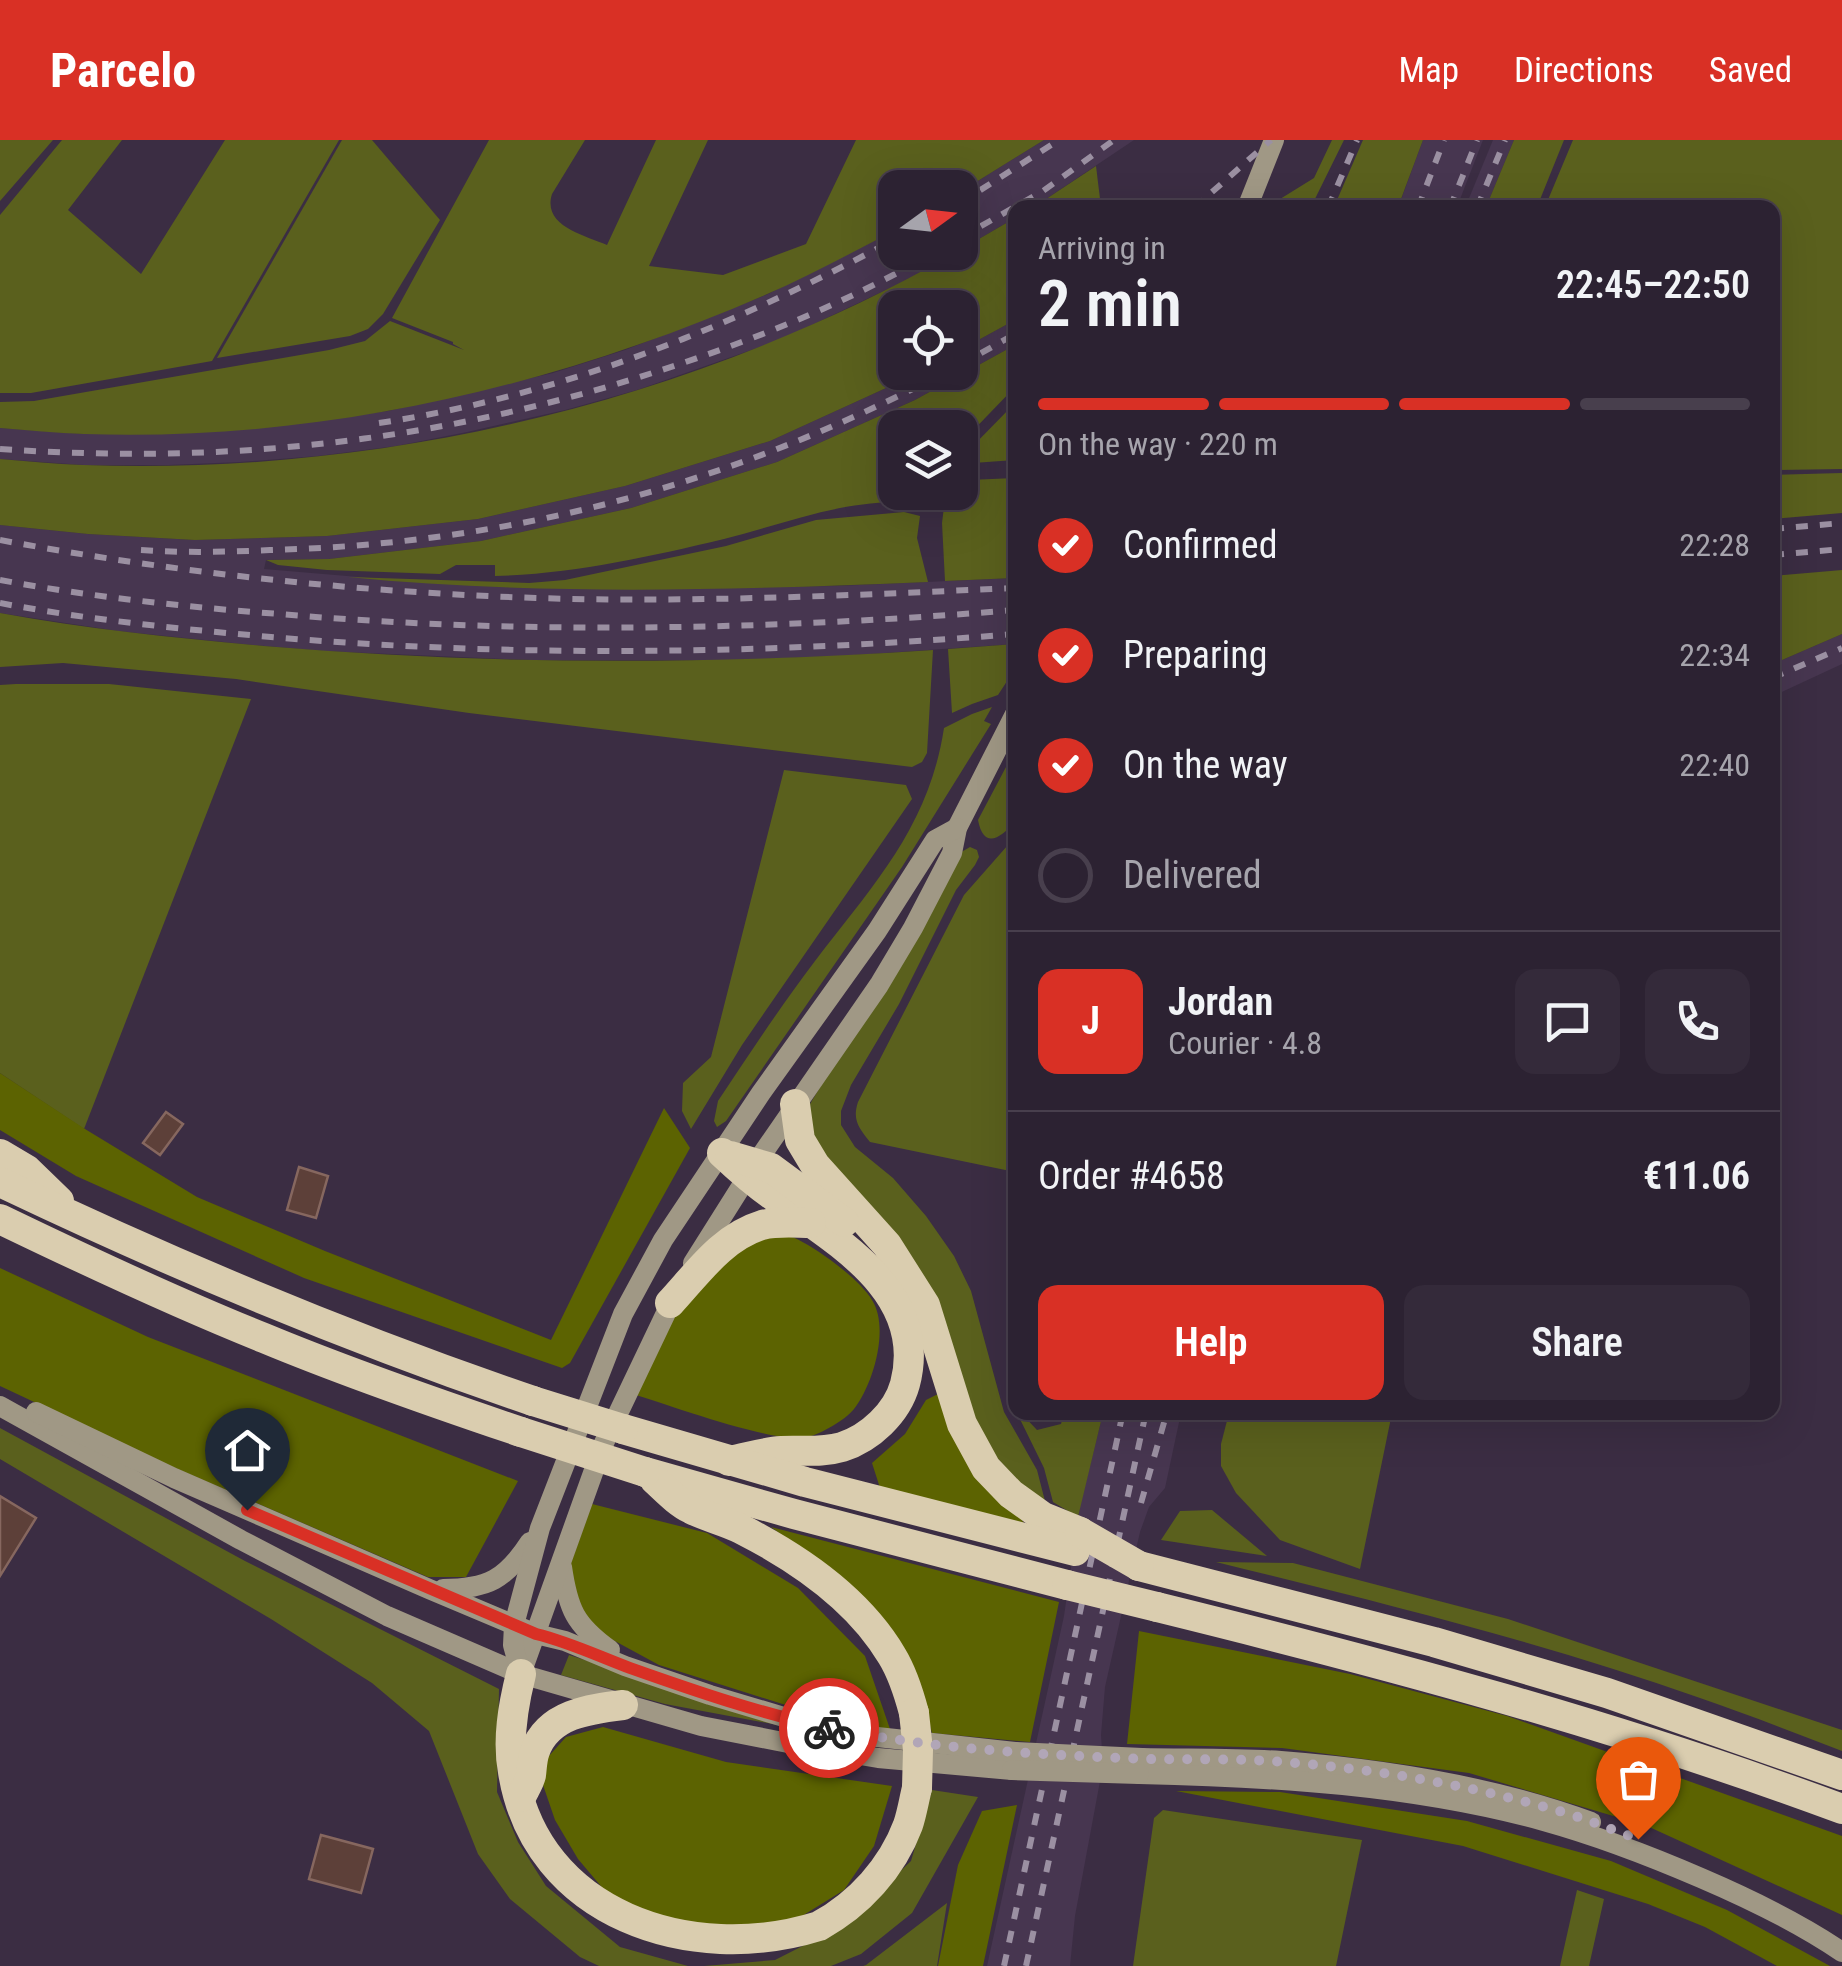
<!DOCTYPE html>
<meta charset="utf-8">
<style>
body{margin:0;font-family:"Roboto Condensed",sans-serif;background:#342a3a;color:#f1f3f6;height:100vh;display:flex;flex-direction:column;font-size:38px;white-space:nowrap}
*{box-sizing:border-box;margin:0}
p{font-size:32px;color:#a6a4ac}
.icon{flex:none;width:55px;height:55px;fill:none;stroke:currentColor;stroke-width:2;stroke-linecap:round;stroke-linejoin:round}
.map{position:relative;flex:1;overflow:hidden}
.side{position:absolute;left:1008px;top:60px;width:772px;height:1220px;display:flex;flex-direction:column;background:#2c2232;border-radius:20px;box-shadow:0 10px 40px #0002,0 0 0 2px #483f4d}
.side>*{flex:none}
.needle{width:65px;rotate:75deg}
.tools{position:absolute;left:878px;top:30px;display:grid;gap:20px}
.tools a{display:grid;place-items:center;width:100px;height:100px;border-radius:20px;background:#2c2232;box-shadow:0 10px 40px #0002,0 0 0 2px #483f4d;font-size:50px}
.pin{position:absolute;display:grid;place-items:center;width:85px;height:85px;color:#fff;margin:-102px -42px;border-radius:50% 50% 50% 0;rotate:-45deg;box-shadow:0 0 10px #0007}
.pin .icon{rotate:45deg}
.courier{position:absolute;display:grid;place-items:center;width:100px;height:100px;margin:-50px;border:8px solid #d93025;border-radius:50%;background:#fff;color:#222;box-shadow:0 2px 12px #0007}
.summary em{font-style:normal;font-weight:600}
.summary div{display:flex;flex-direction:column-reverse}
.summary{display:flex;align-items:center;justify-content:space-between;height:170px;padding:0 30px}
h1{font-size:65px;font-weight:600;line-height:75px}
.bar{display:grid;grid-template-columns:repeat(4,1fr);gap:15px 10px;align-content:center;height:120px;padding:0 30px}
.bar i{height:12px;border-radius:8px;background:#483f4d}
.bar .active{background:#d93025}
.bar p{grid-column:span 4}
.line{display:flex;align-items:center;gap:25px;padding:0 30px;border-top:2px solid #483f4d}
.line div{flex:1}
.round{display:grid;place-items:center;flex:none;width:105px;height:105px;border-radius:20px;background:#342a3a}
ol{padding:0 30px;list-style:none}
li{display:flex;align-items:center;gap:30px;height:110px}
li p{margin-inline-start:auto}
li .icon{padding:10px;border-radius:50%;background:#d93025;color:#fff;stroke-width:4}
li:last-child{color:#a6a4ac}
li i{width:55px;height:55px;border:5px solid #483f4d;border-radius:50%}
.button{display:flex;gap:20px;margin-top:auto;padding:20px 30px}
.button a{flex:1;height:115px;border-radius:20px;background:#d93025;color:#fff;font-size:40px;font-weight:600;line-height:115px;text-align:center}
.button a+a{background:#342a3a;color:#f1f3f6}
header{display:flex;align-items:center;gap:60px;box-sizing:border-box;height:140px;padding:0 50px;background:#d93025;color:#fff}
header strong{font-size:48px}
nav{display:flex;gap:55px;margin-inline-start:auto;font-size:35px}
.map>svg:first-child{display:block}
.built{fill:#473650}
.green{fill:#5a601d}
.forest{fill:#5c6301}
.building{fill:#5d4039;stroke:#86675f;stroke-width:2.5}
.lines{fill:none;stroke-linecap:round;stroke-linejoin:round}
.secondary{stroke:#a09885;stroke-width:20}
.highway{stroke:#dacdaf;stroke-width:30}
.rail{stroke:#9b90a2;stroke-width:6;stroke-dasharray:12 12;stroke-linecap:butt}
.secondary-bridge{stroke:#a09885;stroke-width:20}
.highway-bridge{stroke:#dacdaf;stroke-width:30}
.done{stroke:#b1a6b7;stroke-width:10;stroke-dasharray:0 18}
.route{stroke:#d93025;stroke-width:12}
</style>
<header>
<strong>Parcelo</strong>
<nav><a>Map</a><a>Directions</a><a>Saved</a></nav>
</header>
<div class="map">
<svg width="1842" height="1826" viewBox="0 0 1842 1826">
<rect width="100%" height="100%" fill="#3b2d43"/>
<g class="built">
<polygon points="1044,0 1134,0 1034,67 1015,68 1015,78 960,110 960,52"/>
<polygon points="1423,0 1483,0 1457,67 1398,68"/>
<polygon points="1493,0 1514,0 1486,67 1465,68"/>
<polygon points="895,90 895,112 955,113 907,140 780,200 637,250 565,270 467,292 396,306 318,316 240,322 169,325 84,325 0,319 0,288 84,294 237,290 388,271 553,233 625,210 766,155"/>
<polygon points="1015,180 1015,205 915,260 777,322 631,368 481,401 329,419 266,420 264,429 418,442 620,449 837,446 1015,438 1015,504 841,516 737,520 530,520 323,511 243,504 118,491 0,473 0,385 88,394 195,400 327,396 478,379 625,346 770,301 919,233 960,232 960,210"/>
<polygon points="1842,494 1842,524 1773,556 1773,524"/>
<polygon points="1103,1273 1181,1273 1165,1348 1149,1367 1140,1392 1105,1547 1101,1595 1103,1625 1075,1776 1070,1826 987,1826 1064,1476 1080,1366"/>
</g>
<g class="green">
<polygon points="0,0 53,0 0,61"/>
<polygon points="62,0 122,0 68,70 141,134 225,0 339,0 212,221 31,253 0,253 0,75"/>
<polygon points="342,0 372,0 440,80 383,174 368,189 350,196 217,218"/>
<path d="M489 0H585L552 54C542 86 584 95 607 105L656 0H708L649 126 723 135 806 104 856 0H1044L960 52V48H895V90L888 94C847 115 807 137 765 155 551 248 318 302 84 294 56 293 28 290 0 288V262L34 261 329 210 365 201 390 181 464 210 453 204V202L392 178Z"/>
<polygon points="1332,0 1344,0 1311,67 1267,67 1314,38"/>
<polygon points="1363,0 1423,0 1398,67 1334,67"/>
<polygon points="1514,0 1564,0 1537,67 1486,67"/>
<polygon points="1573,0 1842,0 1842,329 1773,330 1772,68 1545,67"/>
<polygon points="1096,26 1101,67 1034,67"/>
<path d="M1015 78V180L960 210V168H895V232L919 233 770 301 625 346 478 379 327 396 195 400 88 394 0 385V319C28 321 55 324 83 325 384 336 694 261 955 113L960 112V110Z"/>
<path d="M1015 205V247L960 304V288H895V352L929 353 922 364C854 355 788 383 724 399 648 417 573 434 495 436V425H456L440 434 327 430 278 425 266 420 329 419 481 401 631 368 777 322 915 260Z"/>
<polygon points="1015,263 1015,320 973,323 967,317 970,309"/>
<polygon points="1842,333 1842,373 1773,379 1773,335"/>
<polygon points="1015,338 1015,438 945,441 942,383 944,367 953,353 960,352 960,347 969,340"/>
<path d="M904 372 920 376 917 398 928 442C736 450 540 456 348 437L529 443 565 440 726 406 816 380Z"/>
<polygon points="1842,430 1842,494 1773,524 1773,436"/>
<path d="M0 473C87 489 176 498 264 506 487 525 710 525 933 510L927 613 922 622 912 627 469 573 236 539 63 523 0 527Z"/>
<polygon points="1015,504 1015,529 998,555 972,564 952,573 948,509"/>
<polygon points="16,544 109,544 251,559 84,989 0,933 0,545"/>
<path d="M992 567 984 581 991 584 902 727 726 981 717 987 714 981 718 961C749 914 781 866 815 821 873 745 929 687 944 588L972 574Z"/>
<path d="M1015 610V682C1001 697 984 711 978 680Z"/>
<polygon points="784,630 906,645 912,659 742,905 691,989 682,971 683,943 711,917"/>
<path d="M1015 697V1032L870 1002C859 988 852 980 858 962L964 755Z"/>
<polygon points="970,707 977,710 979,717 975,725 956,750 899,864 851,945 841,971 841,985 855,1007 893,1038 926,1076 954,1116 971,1151 1004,1272 1037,1330 1046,1365 1024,1347 997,1318 812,1003 810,964 958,714"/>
<polygon points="1017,1273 1021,1273 1037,1290 1061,1284 1064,1273 1103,1273 1078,1377 1053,1362 1044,1328"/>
<polygon points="1229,1273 1392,1273 1360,1429 1280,1400 1236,1353 1221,1326 1221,1304"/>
<polygon points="0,1288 245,1421 499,1549 497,1652 518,1702 546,1746 620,1807 688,1826 599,1826 580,1817 510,1759 478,1714 429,1591 372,1543 271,1479 0,1319"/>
<polygon points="1212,1370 1267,1416 1161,1400 1180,1371"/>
<path d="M1216 1422 1293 1423 1508 1479 1833 1587 1842 1590V1611C1795 1593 1747 1574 1700 1558 1542 1502 1378 1462 1216 1422Z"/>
<polygon points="569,1515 815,1592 665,1564 561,1535"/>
<polygon points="932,1650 978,1657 912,1773 861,1814 831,1826 704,1826 775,1820 844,1785 911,1721"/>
<polygon points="1163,1670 1362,1700 1336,1826 1133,1826 1154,1678"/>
<polygon points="1577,1750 1604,1759 1589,1826 1560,1826"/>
<polygon points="947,1763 937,1826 863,1826 866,1825"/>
</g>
<g class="forest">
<polygon points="0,933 85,989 197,1057 325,1111 551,1200 664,968 690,1008 570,1223 562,1228 304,1138 76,1036 0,990"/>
<path d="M787 1095C811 1103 859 1138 872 1160 890 1188 873 1245 854 1269 844 1281 822 1293 808 1297 781 1306 669 1265 636 1255L673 1174 746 1097Z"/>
<polygon points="0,1128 148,1197 518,1341 466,1437 428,1437 175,1328 0,1246"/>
<polygon points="940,1253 1019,1376 1024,1383 880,1348 872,1323 905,1294 926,1260"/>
<polygon points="592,1364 707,1393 798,1448 865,1516 891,1592 849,1585 659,1525 589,1487 568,1431"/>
<polygon points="771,1387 1059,1462 1030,1602 932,1593 910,1518 841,1439"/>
<polygon points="1139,1491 1350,1534 1507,1576 1842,1696 1842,1775 1647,1686 1469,1633 1282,1608 1127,1604"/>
<polygon points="603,1587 726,1622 892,1646 874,1706 844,1750 794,1781 728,1796 616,1764 578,1719 555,1680 543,1645 548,1617 566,1597"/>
<polygon points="1176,1651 1280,1652 1467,1681 1611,1721 1727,1770 1830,1826 1777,1826 1705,1787 1648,1764 1463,1706"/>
<polygon points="1017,1665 983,1826 938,1826 958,1725 982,1671"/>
</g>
<g class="building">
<polygon points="166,972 183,984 160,1015 143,1003"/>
<polygon points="299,1027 328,1036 316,1078 287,1070"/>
<polygon points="0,1356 36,1378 0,1436"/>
<polygon points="321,1695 373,1709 361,1753 309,1739"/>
</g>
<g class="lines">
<g class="secondary">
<polyline points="1247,68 1274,0"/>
<polyline points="693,1123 756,1023 879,845 913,788 952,713 957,688 1015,574"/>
<polyline points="0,1266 241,1400 387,1476 521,1534 701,1586 788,1603 878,1618 1012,1630"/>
<polyline points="36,1272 174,1338 429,1449 536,1494 565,1501 625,1526 710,1555 804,1583 868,1596 1015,1612"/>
<path d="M562 1427C568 1469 575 1485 610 1510"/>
<path d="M443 1449C488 1449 506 1439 530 1402"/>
<polyline points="521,1534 603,1305 676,1152"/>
<polyline points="521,1534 513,1505 514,1485 540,1388 623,1174 663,1100 761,953 877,791 935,700 957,688"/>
<path d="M1142 1618C1188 1619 1235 1618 1281 1621 1385 1629 1493 1646 1591 1682"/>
<path d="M1139 1634C1275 1637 1412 1645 1544 1681 1598 1696 1650 1716 1701 1738 1750 1759 1798 1782 1842 1812"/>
</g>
<g class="highway">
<polyline points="795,964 800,1000 815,1025 887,1105 925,1165 962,1284 986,1328 1011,1354 1043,1377 1080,1392"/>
<path d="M722 1013C739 1029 756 1044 775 1057 838 1102 929 1153 905 1244 897 1273 870 1298 842 1307 822 1313 802 1310 781 1311 764 1312 746 1318 729 1321"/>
<polyline points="0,1014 27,1030 59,1061"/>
<polyline points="730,1016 771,1028 844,1082"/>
<path d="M0 1042C174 1125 351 1199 533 1261"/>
<path d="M0 1079C87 1121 174 1162 264 1198 348 1233 435 1263 521 1292"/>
<path d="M670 1163C697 1134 722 1097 762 1085 777 1081 796 1083 811 1083"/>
<polyline points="623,1289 805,1342 1075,1411"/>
<polyline points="645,1332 794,1374 1067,1445"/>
<path d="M655 1340C666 1350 678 1363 691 1369 707 1377 725 1381 741 1389 798 1418 859 1460 892 1516 903 1534 909 1554 914 1573"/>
<polyline points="1139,1426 1434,1502 1607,1553 1842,1635"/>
<path d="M1157 1467C1388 1524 1619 1586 1842 1669"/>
<path d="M521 1534C513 1566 507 1600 513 1632 536 1775 691 1826 819 1786 859 1764 892 1728 908 1685 912 1673 914 1660 917 1648"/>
<path d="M521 1657C524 1650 529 1643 531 1635 532 1627 532 1619 535 1611 548 1574 589 1569 623 1565"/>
</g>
<g class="rail">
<polyline points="960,63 1059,0"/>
<polyline points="1194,68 1271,0"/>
<polyline points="1328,68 1357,0"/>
<polyline points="1418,68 1444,0"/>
<polyline points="1450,68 1477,0"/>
<polyline points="1477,68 1505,0"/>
<polyline points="960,98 1043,51 1114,0"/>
<polyline points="960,225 1015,194"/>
<path d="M379 283C560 256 735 186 895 99"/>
<path d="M0 309C245 326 469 298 700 217 781 189 861 155 935 112"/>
<polyline points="1772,389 1842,383"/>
<path d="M0 400C177 433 356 452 536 458 696 463 856 455 1015 448"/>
<path d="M141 410C184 413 227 412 270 410 512 404 732 344 946 232"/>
<polyline points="1772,415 1842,409"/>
<path d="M0 440C92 457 186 467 279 474 524 495 770 490 1015 470"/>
<path d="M0 463C89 480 181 489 271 497 519 518 767 514 1015 494"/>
<polyline points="1772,538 1842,508"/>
<polyline points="1141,1363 1167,1272"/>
<polyline points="1004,1826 1123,1272"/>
<polyline points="1026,1826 1146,1272"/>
</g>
<g class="secondary-bridge">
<polyline points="1015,1612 1142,1618"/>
<polyline points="1012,1630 1139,1634"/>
</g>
<g class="highway-bridge">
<polyline points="533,1261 623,1289"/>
<polyline points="521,1292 645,1332"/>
<polyline points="1080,1392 1139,1426"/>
<polyline points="1067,1445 1157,1467"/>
<polyline points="914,1573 918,1610 917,1648"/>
</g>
</g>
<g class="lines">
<path class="done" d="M829 1588C933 1609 1041 1615 1146 1619 1192 1620 1238 1618 1283 1622 1376 1629 1469 1645 1559 1671 1586 1679 1611 1689 1638 1699"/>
<path class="route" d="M247 1370 536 1494C569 1502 598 1516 630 1528 695 1551 762 1574 829 1588"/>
</g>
</svg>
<div class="tools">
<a><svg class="needle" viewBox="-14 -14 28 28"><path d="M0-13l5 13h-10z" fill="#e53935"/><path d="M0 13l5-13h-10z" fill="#a6a4ac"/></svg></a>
<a><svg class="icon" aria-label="locate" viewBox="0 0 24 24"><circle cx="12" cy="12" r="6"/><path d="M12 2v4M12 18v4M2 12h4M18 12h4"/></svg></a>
<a><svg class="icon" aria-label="layers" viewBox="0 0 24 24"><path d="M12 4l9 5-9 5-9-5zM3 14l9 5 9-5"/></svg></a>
</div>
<div class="pin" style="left:1638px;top:1699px;background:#ea580c"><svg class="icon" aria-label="bag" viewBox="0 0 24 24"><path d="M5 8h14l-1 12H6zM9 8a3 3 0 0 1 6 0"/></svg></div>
<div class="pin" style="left:247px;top:1370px;background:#1f2937"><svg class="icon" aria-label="home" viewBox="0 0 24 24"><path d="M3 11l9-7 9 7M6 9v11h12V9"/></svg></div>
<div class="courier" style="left:829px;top:1588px"><svg class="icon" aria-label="bike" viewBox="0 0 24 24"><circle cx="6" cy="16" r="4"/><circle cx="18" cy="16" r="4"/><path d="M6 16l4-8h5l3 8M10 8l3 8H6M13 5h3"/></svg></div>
<section class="side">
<div class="summary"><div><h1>2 min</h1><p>Arriving in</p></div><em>22:45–22:50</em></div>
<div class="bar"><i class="active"></i><i class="active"></i><i class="active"></i><i></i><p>On the way · 220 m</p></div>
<ol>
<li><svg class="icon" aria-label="check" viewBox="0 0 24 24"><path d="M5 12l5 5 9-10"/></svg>Confirmed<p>22:28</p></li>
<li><svg class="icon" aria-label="check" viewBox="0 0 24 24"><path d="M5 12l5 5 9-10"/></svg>Preparing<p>22:34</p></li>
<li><svg class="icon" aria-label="check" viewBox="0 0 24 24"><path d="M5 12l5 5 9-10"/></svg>On the way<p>22:40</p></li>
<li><i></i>Delivered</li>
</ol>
<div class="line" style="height:180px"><b class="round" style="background:#d93025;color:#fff">J</b><div><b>Jordan</b><p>Courier · 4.8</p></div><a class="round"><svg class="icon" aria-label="chat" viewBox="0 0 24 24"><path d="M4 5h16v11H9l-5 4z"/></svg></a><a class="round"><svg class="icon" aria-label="phone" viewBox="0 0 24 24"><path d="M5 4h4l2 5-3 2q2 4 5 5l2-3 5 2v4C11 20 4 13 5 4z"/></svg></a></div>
<div class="line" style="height:130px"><div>Order #4658</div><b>€11.06</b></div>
<div class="button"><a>Help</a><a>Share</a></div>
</section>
</div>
